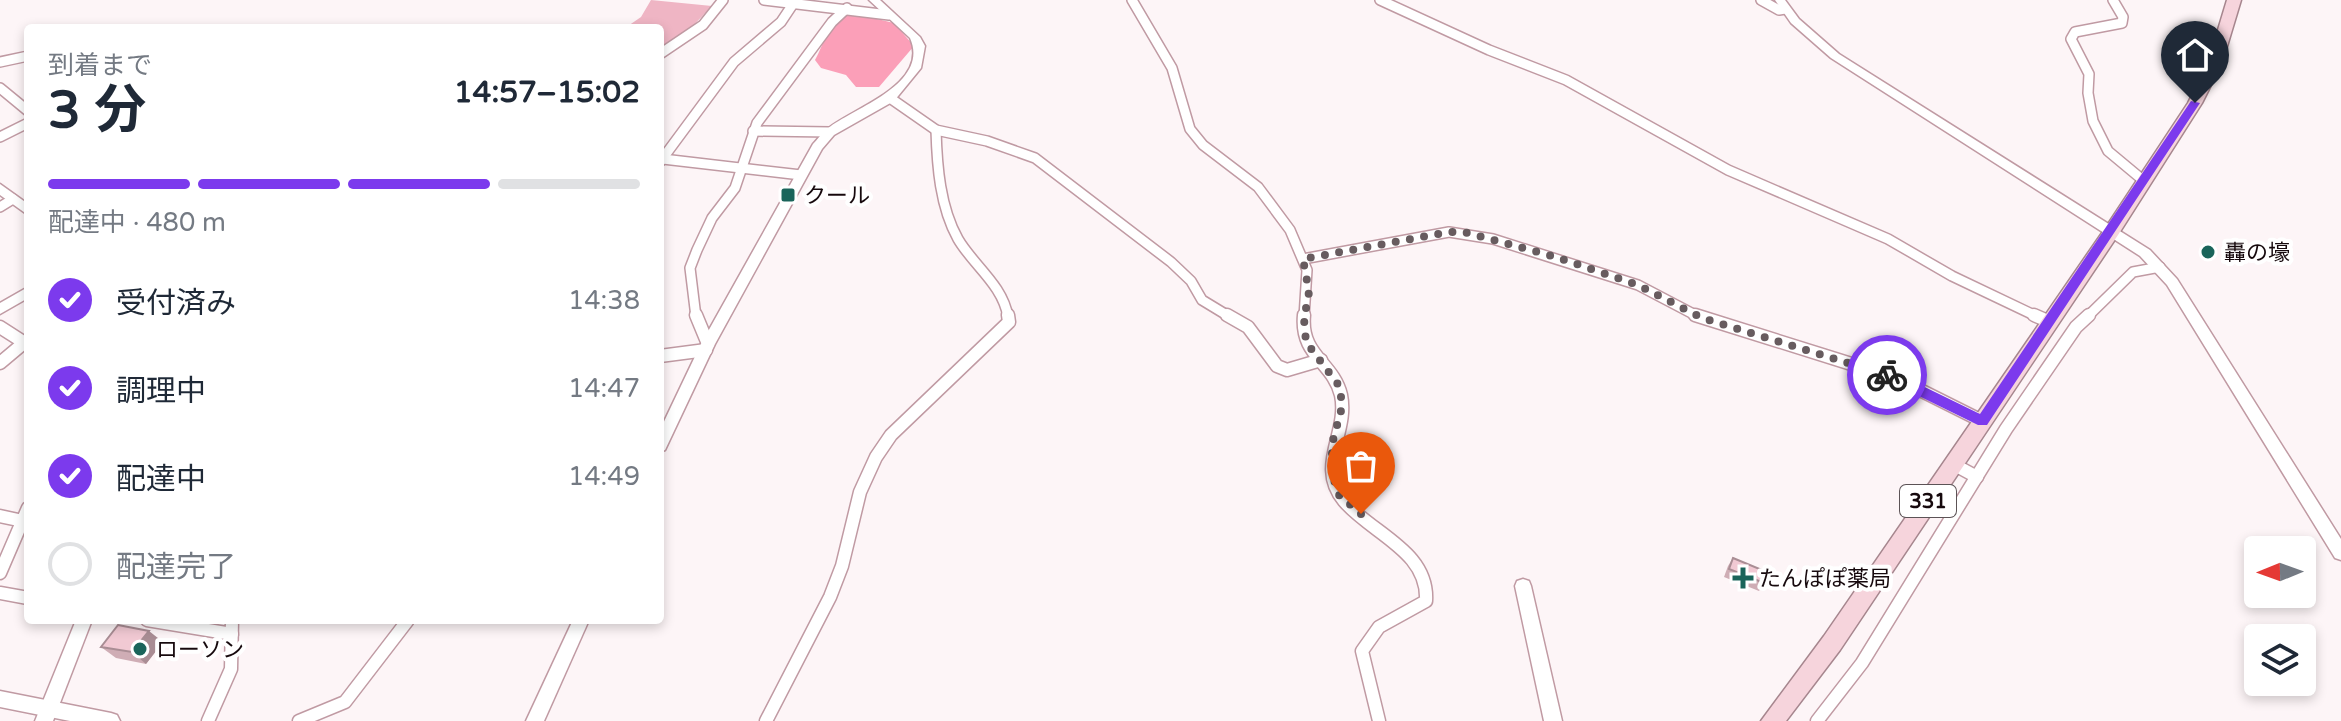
<!DOCTYPE html>
<html lang="ja">
<meta charset="utf-8">
<style>
body{margin:0;font-family:"Varela Round","Noto Sans JP",sans-serif;background:#f2f2f3;color:#1f2937;height:100vh;display:flex;flex-direction:column;font-size:30px;white-space:nowrap}
*{box-sizing:border-box;margin:0}
p{font-size:26px;color:#747a83}
.icon{flex:none;width:44px;height:44px;fill:none;stroke:currentColor;stroke-width:2;stroke-linecap:round;stroke-linejoin:round}
.map{position:relative;flex:1;overflow:hidden}
.drawer{position:absolute;left:24px;top:24px;width:640px;height:600px;display:flex;flex-direction:column;background:#fff;border-radius:8px;box-shadow:0 4px 12px #0003}
.drawer>*{flex:none}
.needle{width:52px;rotate:269deg}
.tools{position:absolute;left:2244px;top:536px;display:grid;gap:16px}
.tools a{display:grid;place-items:center;width:72px;height:72px;border-radius:8px;background:#fff;box-shadow:0 4px 12px #0003;font-size:40px}
.pin{position:absolute;display:grid;place-items:center;width:68px;height:68px;color:#fff;margin:-82px -34px;border-radius:50% 50% 50% 0;rotate:-45deg;box-shadow:0 0 8px #0007}
.pin .icon{rotate:45deg}
.courier{position:absolute;display:grid;place-items:center;width:80px;height:80px;margin:-40px;border:6px solid #7c3aed;border-radius:50%;background:#fff;color:#222;box-shadow:0 2px 10px #0007}
.summary em{font-style:normal;font-weight:700}
.summary div{display:flex;flex-direction:column-reverse}
.summary{display:flex;align-items:center;justify-content:space-between;height:136px;padding:0 24px}
h1{font-size:52px;font-weight:700;line-height:60px}
.bar{display:grid;grid-template-columns:repeat(4,1fr);gap:12px 8px;align-content:center;height:96px;padding:0 24px}
.bar i{height:10px;border-radius:6px;background:#e0e1e3}
.bar .current{background:#7c3aed}
.bar p{grid-column:span 4}
ol{padding:0 24px;list-style:none}
li{display:flex;align-items:center;gap:24px;height:88px}
li p{margin-inline-start:auto}
li .icon{padding:8px;border-radius:50%;background:#7c3aed;color:#fff;stroke-width:4}
li:last-child{color:#747a83}
li i{width:44px;height:44px;border:4px solid #e0e1e3;border-radius:50%}
.map>svg:first-child{display:block}
.green{fill:#efb5c4}
.forest{fill:#fb9fb8}
.lines{fill:none;stroke-linecap:round;stroke-linejoin:round}
.minor-far1-casing{stroke:#c09aa3;stroke-width:12}
.minor-casing{stroke:#c09aa3;stroke-width:15}
.tertiary-casing{stroke:#c09aa3;stroke-width:3}
.secondary-casing{stroke:#c09aa3;stroke-width:3}
.trunk-casing{stroke:#a6868e;stroke-width:3}
.minor-far1{stroke:#fff;stroke-width:9}
.minor{stroke:#fff;stroke-width:12}
.tertiary{fill:#fff;fill-rule:evenodd}
.secondary{fill:#fff;fill-rule:evenodd}
.trunk{fill:#f6d4dc;fill-rule:evenodd}
.wall{fill:#cfadb5}
.shaded-wall{fill:#a98d94}
.building{fill:#f1c9d3;stroke:#a98d94;stroke-width:2}
.route{fill:#7c3aed}
.done{stroke:#675c5f;stroke-width:8;stroke-dasharray:0 14.4}
.poi-dot{fill:#1a645a;stroke:#fff;stroke-width:3}
.labels{text-anchor:middle;stroke-width:8;stroke-linejoin:round;paint-order:stroke}
.shield{fill:#fff;stroke:#5c5356;stroke-width:2}
.shield-label{font-size:20px;font-weight:bold;fill:#16090d}
.poi-label{font-size:22px;fill:#16090d;stroke:#fff;text-anchor:start}
</style>
<div class="map">
<svg width="2341" height="721" viewBox="0 0 2341 721">
<rect width="100%" height="100%" fill="#fdf5f7"/>
<polygon class="green" points="651,0 712,6 686,33 660,48 660,28 625,28 641,17"/>
<path class="forest" d="M852 13 894 23 914 46 879 87H856L846 75 821 68 815 60C825 43 829 16 852 13Z"/>
<g class="lines">
<defs>
<g id="minor-far1">
<polyline points="764,0 889,15"/>
<polyline points="1132,0 1172,68 1190,129 1203,145 1258,187 1290,230 1307,270 1304,317"/>
<polyline points="1380,0 1489,50 1566,80 1728,170 1888,239 1952,276 2038,317"/>
<polyline points="1761,0 1779,10 1785,9"/>
<polyline points="2113,0 2123,17 2122,23 2075,32 2071,39 2089,74 2088,93 2093,121 2108,151 2144,181"/>
<polyline points="660,54 703,25 723,0"/>
<polyline points="0,62 28,56"/>
<polyline points="0,88 28,111"/>
<polyline points="890,98 936,130 987,141 1035,158 1171,262 1191,281 1202,300 1230,317"/>
<path d="M936 130C937 166 940 207 958 239 973 265 1003 285 1008 317"/>
<polyline points="753,131 830,132"/>
<polyline points="0,137 28,123"/>
<polyline points="663,159 801,175"/>
<polyline points="660,162 734,62 781,22 793,4"/>
<polyline points="0,207 13,199"/>
<polyline points="1303,259 1449,232 1493,239 1638,285 1699,317"/>
<polyline points="696,317 690,268 697,250 712,218 735,188 757,123 832,22 847,8"/>
<polyline points="2087,317 2133,272 2160,267"/>
</g>
<g id="minor">
<polyline points="696,315 708,344"/>
<polyline points="1227,315 1248,327 1277,366 1287,370 1321,360"/>
<path d="M1304 315C1300 356 1333 362 1341 395 1349 433 1315 466 1344 501 1372 534 1429 551 1426 601L1379 627 1362 651 1379 721"/>
<polyline points="1695,315 1896,378 1982,421"/>
<polyline points="2034,315 2050,322"/>
<polyline points="0,327 28,345"/>
<polyline points="660,356 706,350"/>
<polyline points="0,363 25,342"/>
<polyline points="1953,464 1977,477"/>
<polyline points="0,516 23,521"/>
<polyline points="0,573 28,508"/>
<polyline points="0,593 28,598"/>
<polyline points="147,620 232,634"/>
<polyline points="208,721 231,669 232,620"/>
<polyline points="299,721 345,702 408,620"/>
<polyline points="766,721 830,597 842,566 860,492 876,457 891,435 1009,322 1008,315"/>
<polyline points="1817,721 1862,663 2006,429 2076,327 2089,315"/>
</g>
<g id="tertiary">
<path d="M869 0H880L920 37 925 46 921 68 894 101 834 135 822 149 715 344 665 450 660 452V430L701 344 813 144C817 140 821 134 826 130 850 109 931 85 910 38Z"/>
<polygon points="1775,0 1785,0 1799,19 1839,54 2150,250 2177,279 2341,539 2341,560 2335,558 2167,285 2140,256 1831,58 1791,23"/>
<polygon points="0,184 28,204 28,215 0,195"/>
<polygon points="28,287 28,298 0,314 0,303"/>
<polygon points="1523,579 1529,581 1531,586 1562,721 1544,721 1515,586 1517,581"/>
<polygon points="76,620 92,620 53,721 35,721"/>
<polygon points="573,620 589,620 544,721 526,721"/>
</g>
<polygon id="secondary" points="0,691 111,713 117,715 120,721 70,721 0,707"/>
<polygon id="trunk" points="2227,0 2241,0 2222,63 2202,103 2118,235 1840,650 1786,721 1761,721 1824,636 2106,227 2188,103 2208,63"/>
</defs>
<use href="#minor-far1" class="minor-far1-casing"/>
<use href="#minor" class="minor-casing"/>
<use href="#tertiary" class="tertiary-casing"/>
<use href="#secondary" class="secondary-casing"/>
<use href="#trunk" class="trunk-casing"/>
<use href="#minor-far1" class="minor-far1"/>
<use href="#minor" class="minor"/>
<use href="#tertiary" class="tertiary"/>
<use href="#secondary" class="secondary"/>
<use href="#trunk" class="trunk"/>
</g>
<g class="wall">
<polygon points="1733,558 1764,583 1759,591 1724,577 1728,566"/>
<polygon points="163,642 146,664 116,658 101,647"/>
</g>
<polygon class="shaded-wall" points="149,631 163,642 146,664 132,652"/>
<g class="building">
<polygon points="1733,558 1767,572 1764,583 1729,569"/>
<polygon points="118,625 149,631 132,652 101,647"/>
</g>
<polygon class="route" points="2191,101 2200,103 1987,425 1978,425 1882,378 1882,371 1892,371 1980,414"/>
<g class="lines">
<polyline class="done" points="1361,514 1339,495 1332,474 1332,444 1342,407 1340,387 1306,342 1304,319 1309,292 1303,259 1449,232 1464,232 1556,257 1638,285 1702,318 1887,375"/>
</g>
<g class="poi-dot">
<rect x="780" y="187" width="16" height="16" rx="4"/>
<circle cx="2208" cy="252" r="8"/>
<path d="M1739 566h8v8h8v8h-8v8h-8v-8h-8v-8h8z"/>
<circle cx="140" cy="649" r="8"/>
</g>
<g class="labels">
<rect class="shield" x="1900" y="485" width="56" height="32" rx="6"/>
<g class="shield-label">
<text x="1928" y="508">331</text>
</g>
<g class="poi-label">
<text x="804" y="203">クール</text>
<text x="2224" y="260">轟の壕</text>
<text x="1759" y="586">たんぽぽ薬局</text>
<text x="156" y="657">ローソン</text>
</g>
</g>
</svg>
<div class="tools">
<a><svg class="needle" viewBox="-14 -14 28 28"><path d="M0-13l5 13h-10z" fill="#e53935"/><path d="M0 13l5-13h-10z" fill="#747a83"/></svg></a>
<a><svg class="icon" aria-label="layers" viewBox="0 0 24 24"><path d="M12 4l9 5-9 5-9-5zM3 14l9 5 9-5"/></svg></a>
</div>
<div class="pin" style="left:1361px;top:514px;background:#ea580c"><svg class="icon" aria-label="bag" viewBox="0 0 24 24"><path d="M5 8h14l-1 12H6zM9 8a3 3 0 0 1 6 0"/></svg></div>
<div class="pin" style="left:2195px;top:103px;background:#1f2937"><svg class="icon" aria-label="home" viewBox="0 0 24 24"><path d="M3 11l9-7 9 7M6 9v11h12V9"/></svg></div>
<div class="courier" style="left:1887px;top:375px"><svg class="icon" aria-label="bike" viewBox="0 0 24 24"><circle cx="6" cy="16" r="4"/><circle cx="18" cy="16" r="4"/><path d="M6 16l4-8h5l3 8M10 8l3 8H6M13 5h3"/></svg></div>
<section class="drawer">
<div class="summary"><div><h1>3 分</h1><p>到着まで</p></div><em>14:57–15:02</em></div>
<div class="bar"><i class="current"></i><i class="current"></i><i class="current"></i><i></i><p>配達中 · 480 m</p></div>
<ol>
<li><svg class="icon" aria-label="check" viewBox="0 0 24 24"><path d="M5 12l5 5 9-10"/></svg>受付済み<p>14:38</p></li>
<li><svg class="icon" aria-label="check" viewBox="0 0 24 24"><path d="M5 12l5 5 9-10"/></svg>調理中<p>14:47</p></li>
<li><svg class="icon" aria-label="check" viewBox="0 0 24 24"><path d="M5 12l5 5 9-10"/></svg>配達中<p>14:49</p></li>
<li><i></i>配達完了</li>
</ol>
</section>
</div>
